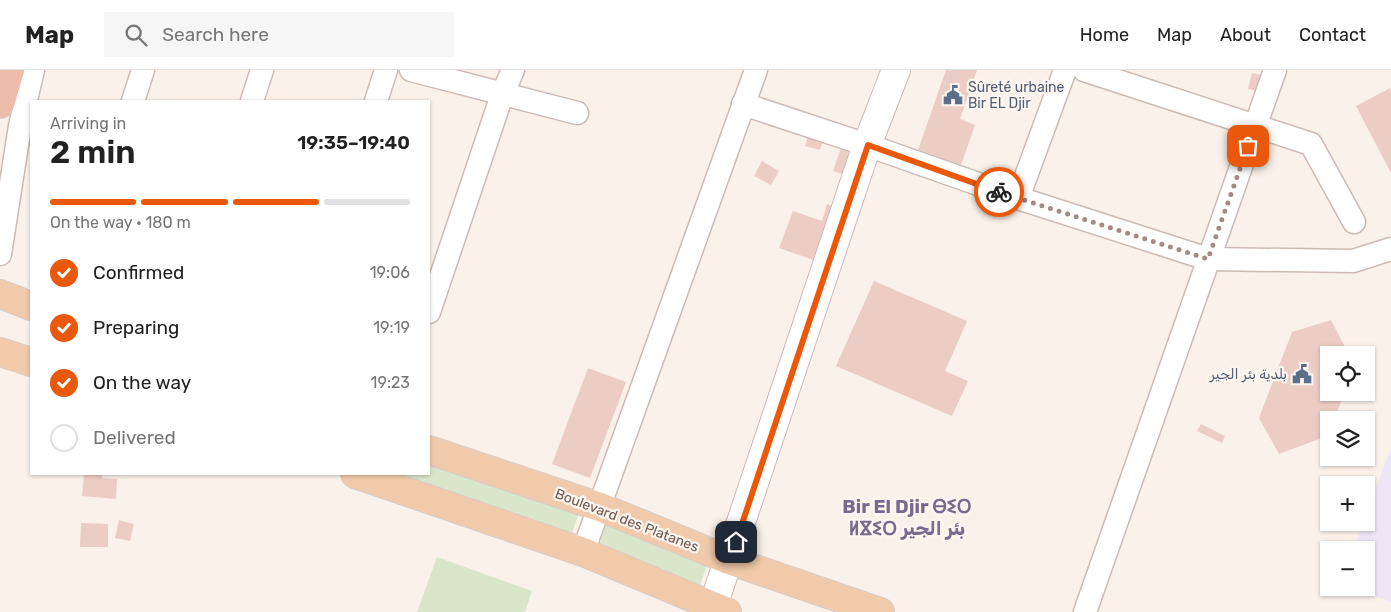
<!DOCTYPE html>
<meta charset="utf-8">
<style>
body{margin:0;font-family:Rubik,"Noto Sans Arabic","Noto Sans Tifinagh",sans-serif;background:#f6f6f6;color:#222;height:100vh;display:flex;flex-direction:column;font-size:19px;white-space:nowrap}
*{box-sizing:border-box;margin:0}
p{font-size:16px;color:#767676}
.icon{flex:none;width:28px;height:28px;fill:none;stroke:currentColor;stroke-width:2;stroke-linecap:round;stroke-linejoin:round}
.map{position:relative;flex:1;overflow:hidden}
.drawer{position:absolute;left:30px;top:30px;width:400px;height:375px;display:flex;flex-direction:column;background:#fff;border-radius:0px;box-shadow:0 1px 4px #0004}
.drawer>*{flex:none}
.fabs{position:absolute;left:1320px;top:276px;display:grid;gap:10px}
.fabs a{display:grid;place-items:center;width:55px;height:55px;border-radius:0px;background:#fff;box-shadow:0 1px 4px #0004;font-size:25px}
.pin{position:absolute;display:grid;place-items:center;width:42px;height:42px;color:#fff;margin:-21px;border-radius:10px;box-shadow:0 2px 8px #0006}
.courier{position:absolute;display:grid;place-items:center;width:50px;height:50px;margin:-25px;border:4px solid #ea580c;border-radius:50%;background:#fff;color:#222;box-shadow:0 1px 6px #0007}
.overview em{font-style:normal;font-weight:600}
.overview div{display:flex;flex-direction:column-reverse}
.overview{display:flex;align-items:center;justify-content:space-between;height:85px;padding:0 20px}
h1{font-size:32px;font-weight:600;line-height:38px}
.bar{display:grid;grid-template-columns:repeat(4,1fr);gap:8px 5px;align-content:center;height:60px;padding:0 20px}
.bar i{height:6px;border-radius:4px;background:#e0e0e0}
.bar .active{background:#ea580c}
.bar p{grid-column:span 4}
ol{padding:0 20px;list-style:none}
li{display:flex;align-items:center;gap:15px;height:55px}
li p{margin-inline-start:auto}
li .icon{padding:5px;border-radius:50%;background:#ea580c;color:#fff;stroke-width:4}
li:last-child{color:#767676}
li i{width:28px;height:28px;border:2px solid #e0e0e0;border-radius:50%}
header{display:flex;align-items:center;gap:30px;box-sizing:border-box;height:70px;padding:0 25px;background:#fff;border-bottom:1px solid #e0e0e0}
header strong{font-size:24px}
nav{display:flex;gap:28px;margin-inline-start:auto;font-size:18px}
.search{width:350px;height:45px;background:#f6f6f6;display:flex;align-items:center;gap:12px;box-sizing:border-box;padding:0 18px;border-radius:0px;color:#767676;font-size:19px}
.map>svg:first-child{display:block}
.education{fill:#eee6f7}
.green{fill:#dae6ca}
.building{fill:#eccdc5}
.lines{fill:none;stroke-linecap:round;stroke-linejoin:round}
.minor-casing{stroke:#cdbab4;stroke-width:25}
.tertiary-casing{stroke:#cdbab4;stroke-width:30}
.primary-casing{stroke:#d5ccca;stroke-width:30}
.trunk-casing{stroke:#d5ccca;stroke-width:30}
.minor{stroke:#fff;stroke-width:22}
.tertiary{stroke:#fff;stroke-width:28}
.primary{stroke:#f0caab;stroke-width:28}
.trunk{stroke:#eebcaa;stroke-width:28}
.done{stroke:#a28c86;stroke-width:5;stroke-dasharray:0 9}
.route{stroke:#ea580c;stroke-width:6}
.labels{text-anchor:middle;stroke-width:4.5;stroke-linejoin:round;paint-order:stroke}
.service-label{font-size:14px;fill:#4e5e75;stroke:#fdf6f0;text-anchor:start}
.street-label{font-size:14px;fill:#725650;stroke:#fdf6f0}
.district-label{font-size:19px;font-weight:bold;fill:#7a688d;stroke:#fdf6f0}
</style>
<header>
<strong>Map</strong>
<div class="search"><svg class="icon" aria-label="search" viewBox="0 0 24 24"><circle cx="10" cy="10" r="6"/><path d="M15 15l6 6"/></svg>Search here</div>
<nav><a>Home</a><a>Map</a><a>About</a><a>Contact</a></nav>
</header>
<div class="map">
<svg width="1391" height="542" viewBox="0 0 1391 542">
<rect width="100%" height="100%" fill="#faf1ea"/>
<polygon class="education" points="1391,377 1391,532 1363,522 1366,518 1367,510 1366,480 1353,480 1364,453 1366,452 1366,445"/>
<g class="green">
<polygon points="429,390 579,443 569,471 382,404 429,404"/>
<polygon points="607,452 710,488 699,517 597,481"/>
<polygon points="437,487 532,521 525,542 417,542"/>
</g>
<g class="building">
<polygon points="946,0 977,0 960,49 975,55 961,95 918,80"/>
<polygon points="1252,3 1281,9 1278,25 1248,19"/>
<polygon points="1390,18 1391,21 1391,103 1356,36"/>
<polygon points="809,63 824,67 820,80 805,76"/>
<polygon points="842,75 861,81 852,107 833,101"/>
<polygon points="762,91 779,101 771,115 754,106"/>
<polygon points="827,134 845,140 825,194 779,178 793,141 822,151"/>
<polygon points="874,211 967,251 945,301 968,311 952,346 836,296"/>
<polygon points="1331,250 1349,285 1329,285 1329,322 1345,322 1334,350 1329,350 1327,366 1279,384 1259,348 1292,262"/>
<polygon points="588,298 626,312 590,408 552,394"/>
<polygon points="1201,354 1225,366 1222,373 1197,361"/>
<polygon points="84,404 102,404 102,408 117,409 116,429 82,426"/>
<polygon points="119,450 134,454 130,471 115,468"/>
<polygon points="81,453 108,454 108,477 80,477"/>
</g>
<g class="lines">
<defs>
<g id="minor">
<polyline points="411,0 577,43"/>
<polyline points="1084,0 1311,74 1354,152"/>
<polyline points="133,31 143,0"/>
<polyline points="252,31 262,0"/>
<polyline points="376,31 386,0"/>
<polyline points="743,34 867,75 1018,128 1208,189 1353,191 1391,179"/>
<polyline points="1018,128 1065,0"/>
<polyline points="0,184 20,56 33,0"/>
<polyline points="429,242 502,25 513,0"/>
<polyline points="583,482 756,0"/>
<polyline points="1085,542 1275,0"/>
</g>
<polyline id="tertiary" points="711,542 867,75 896,0"/>
<g id="primary">
<polyline points="0,224 31,236"/>
<polyline points="0,282 31,292"/>
<polyline points="429,380 600,437 729,490 880,542"/>
<polyline points="355,404 583,482 727,542"/>
</g>
<polyline id="trunk" points="0,34 10,0"/>
</defs>
<use href="#minor" class="minor-casing"/>
<use href="#tertiary" class="tertiary-casing"/>
<use href="#primary" class="primary-casing"/>
<use href="#trunk" class="trunk-casing"/>
<use href="#minor" class="minor"/>
<use href="#tertiary" class="tertiary"/>
<use href="#primary" class="primary"/>
<use href="#trunk" class="trunk"/>
</g>
<g class="lines">
<polyline class="done" points="999,122 1208,189 1248,76"/>
<polyline class="route" points="736,472 868,75 999,122"/>
</g>
<defs>
<symbol id="civic-bare" viewBox="-9 -9 18 18"><path d="M-.6-6.5H3V-4.5H.6V-3L4-1V1h2V6H-6V1h2V-1L-.6-3ZM-1.2 2.5V6h2.4V2.5Z" fill="#5c6f8a" stroke="#fdf6f0" stroke-width="2.5" paint-order="stroke"/></symbol>
</defs>
<g fill-rule="evenodd">
<use href="#civic-bare" x="939" y="11" width="28" height="28"/>
<use href="#civic-bare" x="1288" y="290" width="28" height="28"/>
</g>
<g class="labels">
<g class="service-label">
<text x="968" y="22">Sûreté urbaine<tspan x="968" dy="16">Bir EL Djir</tspan></text>
<text x="1287" y="309" text-anchor="end">بلدية بئر الجير</text>
</g>
<g class="street-label">
<text transform="translate(627 450) rotate(21)" y="5">Boulevard des Platanes</text>
</g>
<g class="district-label">
<text x="907" y="443">Bir El Djir ⴱⵉⵔ<tspan x="907" dy="22">ⵍⴵⵉⵔ بئر الجير</tspan></text>
</g>
</g>
</svg>
<div class="fabs">
<a><svg class="icon" aria-label="locate" viewBox="0 0 24 24"><circle cx="12" cy="12" r="6"/><path d="M12 2v4M12 18v4M2 12h4M18 12h4"/></svg></a>
<a><svg class="icon" aria-label="layers" viewBox="0 0 24 24"><path d="M12 4l9 5-9 5-9-5zM3 14l9 5 9-5"/></svg></a>
<a>+</a>
<a>−</a>
</div>
<div class="pin" style="left:1248px;top:76px;background:#ea580c"><svg class="icon" aria-label="bag" viewBox="0 0 24 24"><path d="M5 8h14l-1 12H6zM9 8a3 3 0 0 1 6 0"/></svg></div>
<div class="pin" style="left:736px;top:472px;background:#1f2937"><svg class="icon" aria-label="home" viewBox="0 0 24 24"><path d="M3 11l9-7 9 7M6 9v11h12V9"/></svg></div>
<div class="courier" style="left:999px;top:122px"><svg class="icon" aria-label="bike" viewBox="0 0 24 24"><circle cx="6" cy="16" r="4"/><circle cx="18" cy="16" r="4"/><path d="M6 16l4-8h5l3 8M10 8l3 8H6M13 5h3"/></svg></div>
<section class="drawer">
<div class="overview"><div><h1>2 min</h1><p>Arriving in</p></div><em>19:35–19:40</em></div>
<div class="bar"><i class="active"></i><i class="active"></i><i class="active"></i><i></i><p>On the way · 180 m</p></div>
<ol>
<li><svg class="icon" aria-label="check" viewBox="0 0 24 24"><path d="M5 12l5 5 9-10"/></svg>Confirmed<p>19:06</p></li>
<li><svg class="icon" aria-label="check" viewBox="0 0 24 24"><path d="M5 12l5 5 9-10"/></svg>Preparing<p>19:19</p></li>
<li><svg class="icon" aria-label="check" viewBox="0 0 24 24"><path d="M5 12l5 5 9-10"/></svg>On the way<p>19:23</p></li>
<li><i></i>Delivered</li>
</ol>
</section>
</div>
